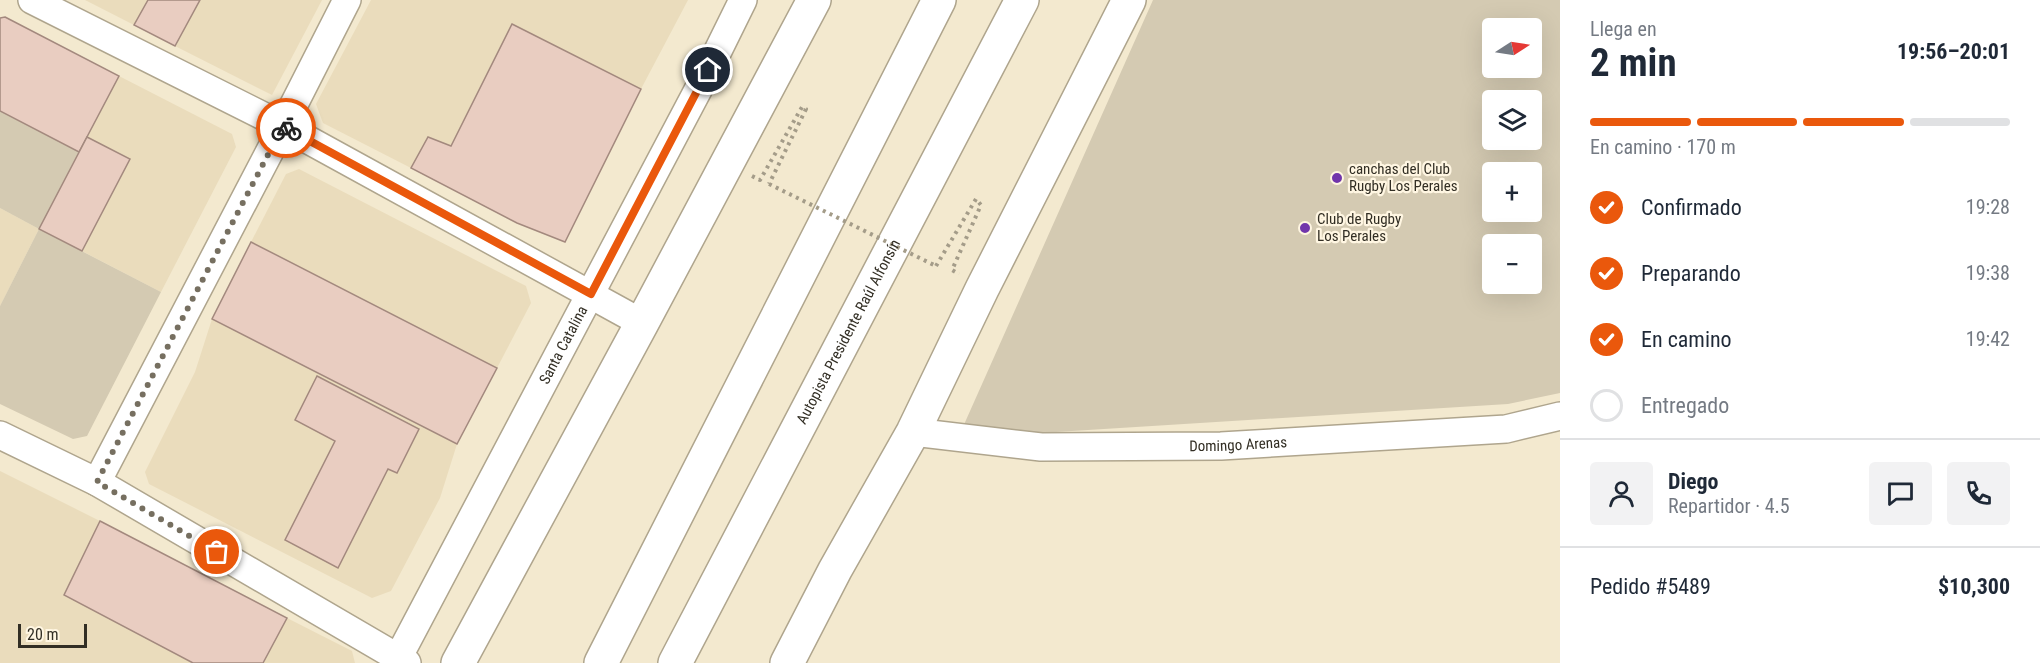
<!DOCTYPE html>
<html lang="es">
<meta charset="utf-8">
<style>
body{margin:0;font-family:"Roboto Condensed",sans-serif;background:#f2f2f3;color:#1f2937;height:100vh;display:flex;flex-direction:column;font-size:22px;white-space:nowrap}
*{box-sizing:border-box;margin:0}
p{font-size:20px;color:#747a83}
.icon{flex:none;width:33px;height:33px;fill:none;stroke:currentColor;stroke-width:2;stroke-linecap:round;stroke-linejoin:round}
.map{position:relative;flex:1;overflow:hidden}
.details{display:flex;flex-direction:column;background:#fff;width:480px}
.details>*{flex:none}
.needle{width:39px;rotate:78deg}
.fabs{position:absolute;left:1482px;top:18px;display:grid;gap:12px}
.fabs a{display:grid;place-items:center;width:60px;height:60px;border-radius:6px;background:#fff;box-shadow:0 6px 24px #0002;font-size:30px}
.scale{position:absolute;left:18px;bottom:15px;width:69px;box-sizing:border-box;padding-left:6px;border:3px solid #322e24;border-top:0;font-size:16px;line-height:21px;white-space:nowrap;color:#322e24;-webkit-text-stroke:4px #fff6e2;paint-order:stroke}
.pin{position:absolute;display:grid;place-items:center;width:51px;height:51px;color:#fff;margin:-26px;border:3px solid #fff;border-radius:50%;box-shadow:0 2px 6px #0007}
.courier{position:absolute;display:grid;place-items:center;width:60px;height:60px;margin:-30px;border:4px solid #ea580c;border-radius:50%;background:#fff;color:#222;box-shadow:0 2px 8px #0007}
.headline em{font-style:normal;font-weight:700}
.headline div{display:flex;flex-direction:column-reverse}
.headline{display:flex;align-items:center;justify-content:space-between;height:102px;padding:0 30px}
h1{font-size:39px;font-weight:700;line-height:45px}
.bar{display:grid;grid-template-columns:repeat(4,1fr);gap:9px 6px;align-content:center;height:72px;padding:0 30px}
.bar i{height:8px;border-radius:4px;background:#e0e1e3}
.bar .current{background:#ea580c}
.bar p{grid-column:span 4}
.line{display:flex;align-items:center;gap:15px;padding:0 30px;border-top:2px solid #e0e1e3}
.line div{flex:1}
.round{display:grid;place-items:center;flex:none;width:63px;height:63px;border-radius:6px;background:#f2f2f3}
ol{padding:0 30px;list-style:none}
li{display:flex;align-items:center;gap:18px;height:66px}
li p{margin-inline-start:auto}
li .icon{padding:6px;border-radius:50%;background:#ea580c;color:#fff;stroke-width:4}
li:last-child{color:#747a83}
li i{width:33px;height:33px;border:3px solid #e0e1e3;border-radius:50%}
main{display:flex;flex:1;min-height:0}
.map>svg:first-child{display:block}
.built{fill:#eadcbc}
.green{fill:#d4cab2;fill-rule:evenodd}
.building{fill:#e9cdc1;stroke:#a3897e;stroke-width:1.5}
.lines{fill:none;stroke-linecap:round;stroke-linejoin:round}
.minor-casing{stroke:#afa58d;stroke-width:30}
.tertiary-casing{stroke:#afa58d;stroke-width:36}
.motorway-casing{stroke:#afa58d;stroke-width:36}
.path{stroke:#a49c89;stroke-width:4;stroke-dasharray:3 4.5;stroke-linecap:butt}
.minor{stroke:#fff;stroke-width:27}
.tertiary{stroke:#fff;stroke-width:33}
.motorway{stroke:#fff;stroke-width:33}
.path-bridge{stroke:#a49c89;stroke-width:4;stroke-dasharray:3 4.5;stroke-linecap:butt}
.done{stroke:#766f60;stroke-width:6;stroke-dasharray:0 10.8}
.route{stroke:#ea580c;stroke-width:8}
.poi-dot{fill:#7135ab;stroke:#fff6e2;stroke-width:2}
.labels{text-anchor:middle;stroke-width:4.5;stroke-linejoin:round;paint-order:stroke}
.poi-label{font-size:15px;fill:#322e24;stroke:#fff6e2;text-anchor:start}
.street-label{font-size:15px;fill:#322e24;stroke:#fff6e2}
</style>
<main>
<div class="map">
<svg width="1560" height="663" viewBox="0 0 1560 663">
<rect width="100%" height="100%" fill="#f3e9cf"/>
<g class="built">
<polygon points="85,0 148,0 134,25"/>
<polygon points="200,0 322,0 272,95 175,46"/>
<polygon points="371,0 688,0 641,89 512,24 451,146 411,168 323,123 316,104"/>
<polygon points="119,76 232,134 236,147 161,292 82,251 130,160 87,137"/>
<polygon points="299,169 526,286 531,303 497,368 251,242 286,174"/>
<polygon points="0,208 39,229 0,306"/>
<polygon points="212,319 457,444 440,498 391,591 372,598 149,484 145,472 195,372"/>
<polygon points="0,471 100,521 65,595 193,663 0,663"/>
<polygon points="287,618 352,651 355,663 263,663"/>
</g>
<g class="green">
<path d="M1153 0H1560V393L1508 404 958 438ZM1492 28H1532V68H1492ZM1492 100H1532V140H1492ZM1492 172H1532V212H1492ZM1492 244H1532V284H1492Z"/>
<polygon points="0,111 79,152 39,229 161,292 87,436 73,439 0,404 0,306 39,229 0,208"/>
</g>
<g class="building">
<polygon points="148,0 200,0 175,46 134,25"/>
<polygon points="5,17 119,76 79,152 0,111 0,18"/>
<polygon points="512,24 641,89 565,242 517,223 411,168 428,137 451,146"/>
<polygon points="87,137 130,159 82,251 39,229"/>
<polygon points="251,242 497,368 457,444 212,319"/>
<polygon points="317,376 419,429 397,473 388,469 338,568 285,540 335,441 295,420"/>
<polygon points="100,521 287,618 263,663 193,663 64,595"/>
</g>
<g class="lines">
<defs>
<g id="minor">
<polyline points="32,0 283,126 642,323"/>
<path id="s1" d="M913 432 1041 447 1221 446 1506 429 1560 416"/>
<polyline points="0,435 97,482 407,663"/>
<polyline points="97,482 283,126 347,0"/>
<path id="s2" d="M398 658 708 71 743 0"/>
</g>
<g id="tertiary">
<polyline points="458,663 642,323 814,0"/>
<polyline points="787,663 835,570 913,432 982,289 1129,0"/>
</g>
<g id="motorway">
<polyline points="601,663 939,0"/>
<path id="s3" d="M675 663 1022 0"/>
</g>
</defs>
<use href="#minor" class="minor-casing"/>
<use href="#tertiary" class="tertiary-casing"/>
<use href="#motorway" class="motorway-casing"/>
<g class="path">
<polyline points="752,176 760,180 802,107 806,109 769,184"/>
<polyline points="936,266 976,199 981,205 952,270 959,274"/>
</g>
<use href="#minor" class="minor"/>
<use href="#tertiary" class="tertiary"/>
<use href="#motorway" class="motorway"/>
<polyline class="path-bridge" points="769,184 936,266"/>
</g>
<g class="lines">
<polyline class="done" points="217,552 97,482 283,126 286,128"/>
<polyline class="route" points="286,128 591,294 708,70"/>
</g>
<g class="poi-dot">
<circle cx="1337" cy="178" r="6"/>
<circle cx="1305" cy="228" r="6"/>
</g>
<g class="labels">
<g class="poi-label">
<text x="1349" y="174">canchas del Club<tspan x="1349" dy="17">Rugby Los Perales</tspan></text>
<text x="1317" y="224">Club de Rugby<tspan x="1317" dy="17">Los Perales</tspan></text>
</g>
<g class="street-label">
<text dy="5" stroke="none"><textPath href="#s3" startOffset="374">Autopista Presidente Raúl Alfonsín</textPath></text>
<text dy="5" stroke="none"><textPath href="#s2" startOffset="354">Santa Catalina</textPath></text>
<text dy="5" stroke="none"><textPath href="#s1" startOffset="326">Domingo Arenas</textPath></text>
</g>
</g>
</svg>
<div class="fabs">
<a><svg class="needle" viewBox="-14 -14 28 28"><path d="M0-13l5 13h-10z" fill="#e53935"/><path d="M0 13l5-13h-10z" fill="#747a83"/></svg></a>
<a><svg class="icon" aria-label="layers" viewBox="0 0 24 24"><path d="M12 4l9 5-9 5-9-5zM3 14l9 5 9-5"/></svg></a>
<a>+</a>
<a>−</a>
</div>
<div class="scale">20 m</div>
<div class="pin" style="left:217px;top:552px;background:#ea580c"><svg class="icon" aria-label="bag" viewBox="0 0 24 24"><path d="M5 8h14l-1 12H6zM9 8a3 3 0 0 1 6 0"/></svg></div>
<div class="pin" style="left:708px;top:70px;background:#1f2937"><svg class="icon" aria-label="home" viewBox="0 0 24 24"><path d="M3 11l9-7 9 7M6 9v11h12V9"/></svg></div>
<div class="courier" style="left:286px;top:128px"><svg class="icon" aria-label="bike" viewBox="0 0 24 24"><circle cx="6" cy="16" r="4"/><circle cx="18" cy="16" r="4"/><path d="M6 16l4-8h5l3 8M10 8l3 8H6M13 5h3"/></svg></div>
</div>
<section class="details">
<div class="headline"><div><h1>2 min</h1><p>Llega en</p></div><em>19:56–20:01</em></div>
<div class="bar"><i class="current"></i><i class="current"></i><i class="current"></i><i></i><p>En camino · 170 m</p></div>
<ol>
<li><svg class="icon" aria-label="check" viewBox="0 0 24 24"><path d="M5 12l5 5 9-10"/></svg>Confirmado<p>19:28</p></li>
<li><svg class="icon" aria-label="check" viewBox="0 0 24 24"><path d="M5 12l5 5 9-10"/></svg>Preparando<p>19:38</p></li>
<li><svg class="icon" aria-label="check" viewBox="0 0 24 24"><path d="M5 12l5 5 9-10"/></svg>En camino<p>19:42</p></li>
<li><i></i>Entregado</li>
</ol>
<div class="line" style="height:108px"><a class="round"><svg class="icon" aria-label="person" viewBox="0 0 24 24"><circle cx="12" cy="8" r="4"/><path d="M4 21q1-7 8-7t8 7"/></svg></a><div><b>Diego</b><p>Repartidor · 4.5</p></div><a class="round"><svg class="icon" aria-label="chat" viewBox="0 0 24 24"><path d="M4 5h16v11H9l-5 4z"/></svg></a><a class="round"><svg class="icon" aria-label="phone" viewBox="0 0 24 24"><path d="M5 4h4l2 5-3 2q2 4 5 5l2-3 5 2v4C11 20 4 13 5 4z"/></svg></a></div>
<div class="line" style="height:78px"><div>Pedido #5489</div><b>$10,300</b></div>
</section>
</main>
